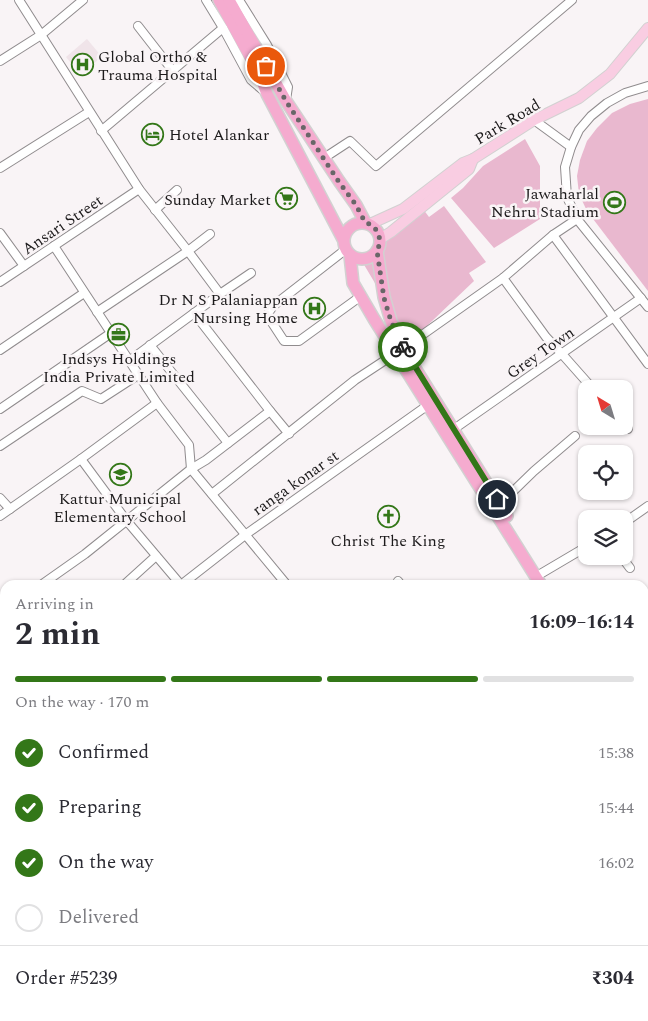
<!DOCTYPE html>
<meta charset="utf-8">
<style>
body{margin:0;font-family:Spectral,serif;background:#f7f7f7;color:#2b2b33;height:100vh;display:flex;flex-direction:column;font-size:19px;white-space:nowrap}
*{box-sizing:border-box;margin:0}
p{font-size:16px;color:#7c7c81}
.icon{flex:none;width:28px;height:28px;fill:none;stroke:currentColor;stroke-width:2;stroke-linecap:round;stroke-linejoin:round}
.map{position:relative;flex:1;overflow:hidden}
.side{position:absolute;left:0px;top:580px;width:649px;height:441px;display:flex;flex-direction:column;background:#fff;border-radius:15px 15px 0 0;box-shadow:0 1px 4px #0004}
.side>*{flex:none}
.needle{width:32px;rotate:322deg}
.fabs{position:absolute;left:578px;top:380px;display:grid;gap:10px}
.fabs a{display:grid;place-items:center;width:55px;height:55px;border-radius:10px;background:#fff;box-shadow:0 1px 4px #0004;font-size:25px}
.pin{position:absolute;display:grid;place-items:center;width:42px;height:42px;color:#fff;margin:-21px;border:2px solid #fff;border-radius:50%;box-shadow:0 1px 5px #0007}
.courier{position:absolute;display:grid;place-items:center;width:50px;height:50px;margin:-25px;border:4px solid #337718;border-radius:50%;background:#fff;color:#222;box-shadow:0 1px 6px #0007}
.overview em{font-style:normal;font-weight:700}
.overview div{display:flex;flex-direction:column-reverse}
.overview{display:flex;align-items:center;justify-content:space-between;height:85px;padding:0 15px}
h1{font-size:32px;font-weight:700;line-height:38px}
.bar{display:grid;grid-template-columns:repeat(4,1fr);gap:8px 5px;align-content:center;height:60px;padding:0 15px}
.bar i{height:6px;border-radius:4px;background:#e1e1e2}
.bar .selected{background:#337718}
.bar p{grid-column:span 4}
.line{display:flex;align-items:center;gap:12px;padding:0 15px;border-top:1px solid #e1e1e2}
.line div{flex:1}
ol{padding:0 15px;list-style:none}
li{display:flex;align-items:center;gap:15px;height:55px}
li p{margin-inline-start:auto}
li .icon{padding:5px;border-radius:50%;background:#337718;color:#fff;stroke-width:4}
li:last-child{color:#7c7c81}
li i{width:28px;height:28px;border:2px solid #e1e1e2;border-radius:50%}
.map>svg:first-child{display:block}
.built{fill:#f0e4e9}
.green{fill:#e9b8cf}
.forest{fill:#d29cb6}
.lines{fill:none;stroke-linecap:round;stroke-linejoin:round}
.minor-casing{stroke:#908c8e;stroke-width:10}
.major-casing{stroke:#d2d1d1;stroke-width:12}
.highway-casing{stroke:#d2d1d1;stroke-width:14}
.minor{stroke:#fff;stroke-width:8}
.major{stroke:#f9cde2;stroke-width:10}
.highway{stroke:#f5abcf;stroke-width:11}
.rail-casing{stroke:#3d3b3c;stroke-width:4}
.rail{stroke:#f9f4f6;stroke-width:2;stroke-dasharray:5.5;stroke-linecap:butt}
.done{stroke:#696668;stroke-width:5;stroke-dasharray:0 9}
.route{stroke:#337718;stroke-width:6}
.labels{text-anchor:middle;stroke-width:5;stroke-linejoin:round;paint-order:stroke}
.poi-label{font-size:16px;fill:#1c1a1b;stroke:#f9f4f6;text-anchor:end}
.street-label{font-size:16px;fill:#1c1a1b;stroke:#f9f4f6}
</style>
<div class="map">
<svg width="648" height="1021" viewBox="0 0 648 1021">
<rect width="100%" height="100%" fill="#f9f4f6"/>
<g class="built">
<polygon points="87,39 102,57 80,74 66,57"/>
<polygon points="644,709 648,712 648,1021 525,1021 513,1016 644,1016"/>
</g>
<g class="green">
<polygon points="648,99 648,291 587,211 579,194 577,176 580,160 587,141 597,128 612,113 630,104"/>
<polygon points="525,139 540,166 540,219 494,248 451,198 463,188 483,166"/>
<polygon points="444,206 486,262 469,273 474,281 410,342 363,263 371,251 423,209 429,217"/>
</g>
<polygon class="forest" points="5,904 5,1016 407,1016 418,1021 0,1021 0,909"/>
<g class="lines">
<defs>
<g id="minor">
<polyline points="19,0 139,189 188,251 97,312"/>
<polyline points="206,0 223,28 251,80 265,92"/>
<polyline points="239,0 267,45 288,87 286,100"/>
<polyline points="138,26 173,71"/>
<polyline points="0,61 41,35 83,0"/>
<polyline points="648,86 625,93 607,103 591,116 579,130 571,147 565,167 567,197 577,219 648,307"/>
<polyline points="534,120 571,147"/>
<polyline points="101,131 223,28"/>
<polyline points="324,158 350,141 376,166 572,0"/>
<polyline points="0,168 89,112"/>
<polyline points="155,210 177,190"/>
<polyline points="0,233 24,266"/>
<polyline points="210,234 188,251 220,294"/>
<polyline points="553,235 648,364"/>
<polyline points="54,246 157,403 189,445 191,469"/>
<polyline points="345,250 273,306 267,315 284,341 299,341 361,296"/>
<polyline points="503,278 546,337 562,354 593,389"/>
<polyline points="0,282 139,189"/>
<polyline points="194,313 270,411 289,434"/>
<polyline points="415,340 503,278 553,235 577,219"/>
<polyline points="150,345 228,443"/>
<polyline points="0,350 84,293"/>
<polyline points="129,361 220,294 251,273"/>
<polyline points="0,409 111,333"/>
<polyline points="624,424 628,429"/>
<polyline points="454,429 641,298"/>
<polyline points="0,446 82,391 101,399 138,375"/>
<polyline points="81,459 126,520 181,585"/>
<polyline points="191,469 287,585"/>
<polyline points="212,494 355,380 396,353"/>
<polyline points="0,498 10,509"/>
<polyline points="500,504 534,471 575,436"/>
<polyline points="0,516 81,459 157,403"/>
<polyline points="624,523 648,506"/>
<polyline points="621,556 630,568"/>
<polyline points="542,573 586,547"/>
<polyline points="398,581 401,585"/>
<polyline points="41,585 85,554 191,469 206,460 270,411"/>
<polyline points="124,585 156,556"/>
<polyline points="181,585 245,535 428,405"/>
<polyline points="0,618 5,614"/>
<polyline points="0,694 5,689"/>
<polyline points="0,704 5,709"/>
<polyline points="644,794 648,798"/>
<polyline points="644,829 648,827"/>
<polyline points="644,881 648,877"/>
<polyline points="644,911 648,906"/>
<polyline points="644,954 648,959"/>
<polyline points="644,1010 648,1014"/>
<polyline points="501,1016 512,1021"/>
<polyline points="528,1021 532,1016"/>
<polyline points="551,1021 555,1016"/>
</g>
<g id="major">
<polyline points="370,224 403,209 463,163 473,159 534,120 579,98 610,74 648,28"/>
<polyline points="380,239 391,232 469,169 473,159"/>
<polyline points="0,844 5,845"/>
<polyline points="422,1016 433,1021"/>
</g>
<g id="highway">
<polyline points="219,0 258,71 267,94 343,239"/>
<polyline points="229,0 286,101 339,181 356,205 365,222"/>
<circle cx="362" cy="241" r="18"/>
<polyline points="377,251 384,297 391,321 403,349 507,516"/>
<polyline points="350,256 353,283 374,319 541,585"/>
<polyline points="644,689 648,693"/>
<polyline points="644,890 648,886"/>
<polyline points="644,901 648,896"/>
<polyline points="536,1021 540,1016"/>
</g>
</defs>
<use href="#minor" class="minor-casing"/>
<use href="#major" class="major-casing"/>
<use href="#highway" class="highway-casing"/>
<use href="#minor" class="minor"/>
<use href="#major" class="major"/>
<use href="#highway" class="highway"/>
<defs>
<g id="rail">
<polyline points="0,806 5,808"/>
<polyline points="473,1016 484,1021"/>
<polyline points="486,1016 497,1021"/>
</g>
</defs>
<use href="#rail" class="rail-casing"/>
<use href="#rail" class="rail"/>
</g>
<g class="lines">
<path class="done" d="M266 66 286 101 339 182 356 205 365 222C378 227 383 238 377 251L384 298 391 321 403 347"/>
<polyline class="route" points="403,347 497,499"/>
</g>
<defs>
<symbol id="hospital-ring" viewBox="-11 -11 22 22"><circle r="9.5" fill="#f9f4f6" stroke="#337718" stroke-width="1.5"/><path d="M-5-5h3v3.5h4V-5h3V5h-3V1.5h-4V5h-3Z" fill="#337718"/></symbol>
<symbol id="hotel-ring" viewBox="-11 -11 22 22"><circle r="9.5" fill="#f9f4f6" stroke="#337718" stroke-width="1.5"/><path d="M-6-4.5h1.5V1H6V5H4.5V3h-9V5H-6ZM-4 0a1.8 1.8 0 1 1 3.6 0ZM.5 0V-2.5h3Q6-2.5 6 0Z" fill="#337718"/></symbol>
<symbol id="supermarket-ring" viewBox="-11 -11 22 22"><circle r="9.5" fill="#f9f4f6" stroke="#337718" stroke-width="1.5"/><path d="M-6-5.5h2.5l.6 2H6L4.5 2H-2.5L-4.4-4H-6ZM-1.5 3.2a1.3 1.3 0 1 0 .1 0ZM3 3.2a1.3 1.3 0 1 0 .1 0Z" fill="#337718"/></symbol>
<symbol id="stadium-ring" viewBox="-11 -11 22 22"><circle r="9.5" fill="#f9f4f6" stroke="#337718" stroke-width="1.5"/><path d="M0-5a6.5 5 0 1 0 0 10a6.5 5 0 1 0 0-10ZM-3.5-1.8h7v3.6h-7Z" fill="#337718"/></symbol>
<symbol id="office-ring" viewBox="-11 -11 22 22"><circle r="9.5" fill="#f9f4f6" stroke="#337718" stroke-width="1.5"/><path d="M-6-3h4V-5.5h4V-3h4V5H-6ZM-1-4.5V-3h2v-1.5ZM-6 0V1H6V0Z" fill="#337718"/></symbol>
<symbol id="school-ring" viewBox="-11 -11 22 22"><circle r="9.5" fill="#f9f4f6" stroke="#337718" stroke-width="1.5"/><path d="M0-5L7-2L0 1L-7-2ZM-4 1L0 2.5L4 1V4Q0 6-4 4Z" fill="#337718"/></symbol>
<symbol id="church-ring" viewBox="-11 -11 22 22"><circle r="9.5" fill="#f9f4f6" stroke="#337718" stroke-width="1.5"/><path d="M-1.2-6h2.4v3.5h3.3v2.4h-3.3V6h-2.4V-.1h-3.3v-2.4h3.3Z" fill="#337718"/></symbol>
</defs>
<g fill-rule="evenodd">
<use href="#hospital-ring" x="70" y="52" width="25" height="25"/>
<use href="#hotel-ring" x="140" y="122" width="25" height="25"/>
<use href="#supermarket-ring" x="274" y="186" width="25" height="25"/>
<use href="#stadium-ring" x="602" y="190" width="25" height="25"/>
<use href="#hospital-ring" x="302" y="296" width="25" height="25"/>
<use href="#office-ring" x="106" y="322" width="25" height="25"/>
<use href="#school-ring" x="108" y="462" width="25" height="25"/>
<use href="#church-ring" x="376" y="504" width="25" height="25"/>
</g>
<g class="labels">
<g class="poi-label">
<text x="98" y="62" text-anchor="start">Global Ortho &amp;<tspan x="98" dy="18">Trauma Hospital</tspan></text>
<text x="169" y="140" text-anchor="start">Hotel Alankar</text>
<text x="599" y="199">Jawaharlal<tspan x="599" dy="18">Nehru Stadium</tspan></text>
<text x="271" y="205">Sunday Market</text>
<text x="298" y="305">Dr N S Palaniappan<tspan x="298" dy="18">Nursing Home</tspan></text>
<text x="119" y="364" text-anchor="middle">Indsys Holdings<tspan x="119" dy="18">India Private Limited</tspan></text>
<text x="120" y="504" text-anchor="middle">Kattur Municipal<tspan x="120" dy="18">Elementary School</tspan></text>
<text x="388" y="546" text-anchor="middle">Christ The King</text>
</g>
<g class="street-label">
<text transform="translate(507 121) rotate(-31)" y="6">Park Road</text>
<text transform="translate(62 224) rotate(-34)" y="6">Ansari Street</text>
<text transform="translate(540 352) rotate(-35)" y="6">Grey Town</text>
<text transform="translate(295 482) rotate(-35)" y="6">ranga konar st</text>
</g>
</g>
</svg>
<div class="fabs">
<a><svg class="needle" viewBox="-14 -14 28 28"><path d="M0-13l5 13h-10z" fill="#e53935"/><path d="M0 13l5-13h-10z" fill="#7c7c81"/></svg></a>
<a><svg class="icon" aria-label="locate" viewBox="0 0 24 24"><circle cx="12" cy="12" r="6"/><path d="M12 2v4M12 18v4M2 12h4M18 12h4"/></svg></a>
<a><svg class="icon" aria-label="layers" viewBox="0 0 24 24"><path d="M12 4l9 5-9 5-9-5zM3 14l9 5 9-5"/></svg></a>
</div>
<div class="pin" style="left:266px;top:66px;background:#ea580c"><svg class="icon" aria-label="bag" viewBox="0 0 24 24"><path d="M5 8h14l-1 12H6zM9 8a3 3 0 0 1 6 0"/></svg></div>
<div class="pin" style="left:497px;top:499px;background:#1f2937"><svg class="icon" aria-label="home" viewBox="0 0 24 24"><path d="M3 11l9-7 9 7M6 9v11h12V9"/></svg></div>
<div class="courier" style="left:403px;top:347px"><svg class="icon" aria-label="bike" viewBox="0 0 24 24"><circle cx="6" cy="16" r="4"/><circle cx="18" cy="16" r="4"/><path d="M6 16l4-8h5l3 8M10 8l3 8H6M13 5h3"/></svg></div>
<section class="side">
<div class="overview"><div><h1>2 min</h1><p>Arriving in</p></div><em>16:09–16:14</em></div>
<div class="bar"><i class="selected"></i><i class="selected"></i><i class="selected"></i><i></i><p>On the way · 170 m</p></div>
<ol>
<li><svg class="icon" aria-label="check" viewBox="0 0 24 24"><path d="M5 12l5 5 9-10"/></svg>Confirmed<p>15:38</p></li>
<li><svg class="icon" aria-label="check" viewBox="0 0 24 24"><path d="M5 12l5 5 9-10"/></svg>Preparing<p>15:44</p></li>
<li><svg class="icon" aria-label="check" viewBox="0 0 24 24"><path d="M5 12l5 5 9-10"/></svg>On the way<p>16:02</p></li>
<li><i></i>Delivered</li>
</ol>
<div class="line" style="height:65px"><div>Order #5239</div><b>₹304</b></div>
</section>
</div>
